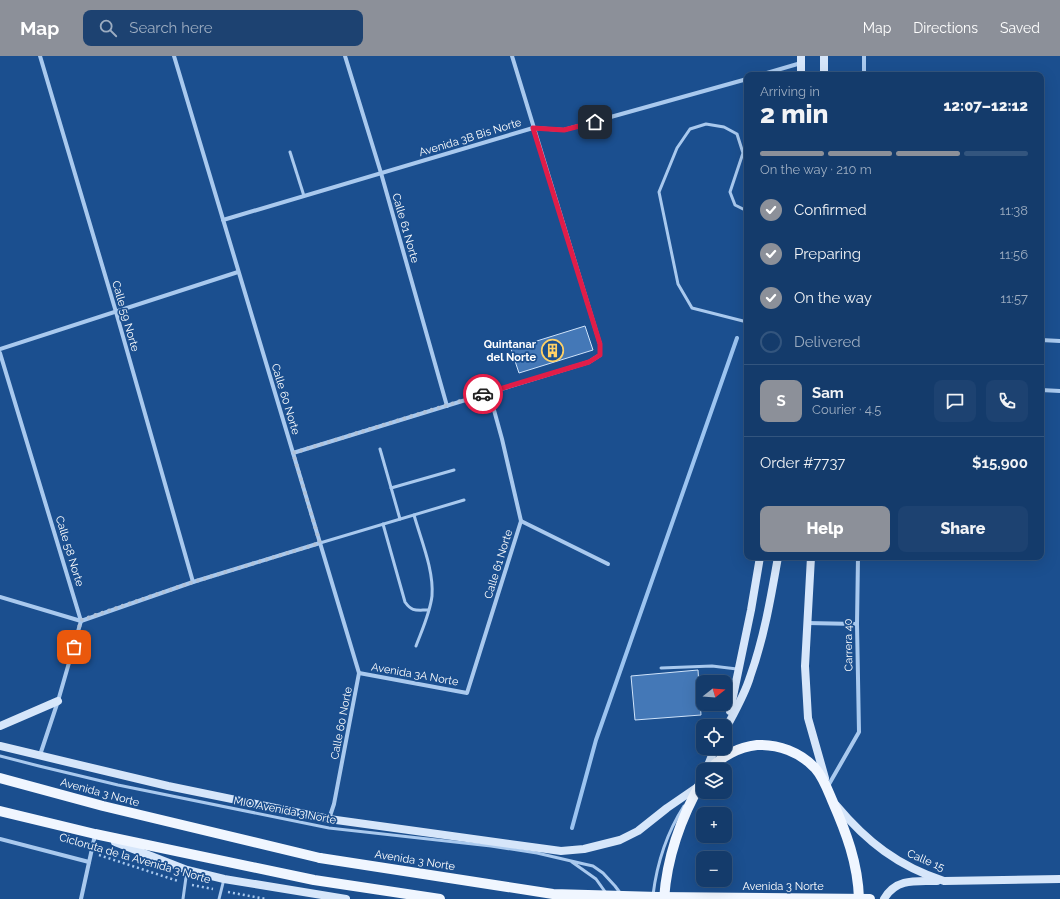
<!DOCTYPE html>
<meta charset="utf-8">
<style>
body{margin:0;font-family:Raleway,sans-serif;background:#1d4271;color:#f1f3f6;height:100vh;display:flex;flex-direction:column;font-size:15px;white-space:nowrap}
*{box-sizing:border-box;margin:0}
p{font-size:13px;color:#9dadc1}
.icon{flex:none;width:22px;height:22px;fill:none;stroke:currentColor;stroke-width:2;stroke-linecap:round;stroke-linejoin:round}
.map{position:relative;flex:1;overflow:hidden}
.sheet{position:absolute;left:744px;top:16px;width:300px;height:488px;display:flex;flex-direction:column;background:#143b6b;border-radius:8px;box-shadow:0 4px 16px #0002,0 0 0 1px #33557e}
.sheet>*{flex:none}
.needle{width:26px;rotate:73deg}
.fabs{position:absolute;left:696px;top:619px;display:grid;gap:8px}
.fabs a{display:grid;place-items:center;width:36px;height:36px;border-radius:8px;background:#143b6b;box-shadow:0 4px 16px #0002,0 0 0 1px #33557e;font-size:20px}
.pin{position:absolute;display:grid;place-items:center;width:34px;height:34px;color:#fff;margin:-17px;border-radius:8px;box-shadow:0 2px 6px #0006}
.courier{position:absolute;display:grid;place-items:center;width:40px;height:40px;margin:-20px;border:3px solid #e11d48;border-radius:50%;background:#fff;color:#222;box-shadow:0 1px 5px #0007}
.overview em{font-style:normal;font-weight:800}
.overview div{display:flex;flex-direction:column-reverse}
.overview{display:flex;align-items:center;justify-content:space-between;height:68px;padding:0 16px}
h1{font-size:26px;font-weight:800;line-height:30px}
.bar{display:grid;grid-template-columns:repeat(4,1fr);gap:6px 4px;align-content:center;height:48px;padding:0 16px}
.bar i{height:5px;border-radius:3px;background:#33557e}
.bar .selected{background:#8c9099}
.bar p{grid-column:span 4}
.line{display:flex;align-items:center;gap:10px;padding:0 16px;border-top:1px solid #33557e}
.line div{flex:1}
.round{display:grid;place-items:center;flex:none;width:42px;height:42px;border-radius:8px;background:#1d4271}
ol{padding:0 16px;list-style:none}
li{display:flex;align-items:center;gap:12px;height:44px}
li p{margin-inline-start:auto}
li .icon{padding:4px;border-radius:50%;background:#8c9099;color:#fff;stroke-width:4}
li:last-child{color:#9dadc1}
li i{width:22px;height:22px;border:2px solid #33557e;border-radius:50%}
.primary-button{display:flex;gap:8px;margin-top:auto;padding:8px 16px}
.primary-button a{flex:1;height:46px;border-radius:8px;background:#8c9099;color:#fff;font-size:16px;font-weight:800;line-height:46px;text-align:center}
.primary-button a+a{background:#1d4271;color:#f1f3f6}
header{display:flex;align-items:center;gap:24px;box-sizing:border-box;height:56px;padding:0 20px;background:#8c9099;color:#fff}
header strong{font-size:19px}
nav{display:flex;gap:22px;margin-inline-start:auto;font-size:14px}
.search{width:280px;height:36px;background:#1d4271;display:flex;align-items:center;gap:10px;box-sizing:border-box;padding:0 14px;border-radius:8px;color:#9dadc1;font-size:15px}
.map>svg:first-child{display:block}
.lines{fill:none;stroke-linecap:round;stroke-linejoin:round}
.stream{stroke:#9cc4f0;stroke-width:4}
.building{fill:#4478b7;stroke:#cfe3fa}
.path{stroke:#a9c9ee;stroke-width:2.5;stroke-dasharray:2 3;stroke-linecap:butt}
.lane{stroke:#a9c9ee;stroke-width:3}
.street{stroke:#a9c9ee;stroke-width:4}
.secondary{stroke:#d6e6fa;stroke-width:8}
.primary{stroke:#f0f6ff;stroke-width:10}
.primary-bridge{stroke:#f0f6ff;stroke-width:10}
.done{stroke:#afc1d8;stroke-width:4;stroke-dasharray:0 7.2}
.route{stroke:#e11d48;stroke-width:5}
.labels{text-anchor:middle;stroke-width:3.5;stroke-linejoin:round;paint-order:stroke}
.street-label{font-size:11px;fill:#fff;stroke:#1b4f8f}
.poi-label{font-size:11px;font-weight:bold;fill:#fff;stroke:#1b4f8f;text-anchor:end}
</style>
<header>
<strong>Map</strong>
<div class="search"><svg class="icon" aria-label="search" viewBox="0 0 24 24"><circle cx="10" cy="10" r="6"/><path d="M15 15l6 6"/></svg>Search here</div>
<nav><a>Map</a><a>Directions</a><a>Saved</a></nav>
</header>
<div class="map">
<svg width="1060" height="843" viewBox="0 0 1060 843">
<rect width="100%" height="100%" fill="#1b4f8f"/>
<g class="lines">
<polyline class="stream" points="572,772 596,684 737,282"/>
</g>
<g class="building">
<polygon points="585,270 593,294 519,317 511,293"/>
<polygon points="698,614 701,659 635,664 631,620"/>
</g>
<g class="lines">
<g class="path">
<polyline points="99,799 178,825"/>
<polyline points="192,829 213,833"/>
<polyline points="228,836 266,843"/>
</g>
<g class="lane">
<polyline points="290,96 304,140"/>
<polyline points="747,155 735,149 730,136 743,97 737,78 724,71 706,68 690,73 677,92 659,136 678,228 692,252 747,266"/>
<polyline points="380,393 400,463"/>
<polyline points="391,432 454,414"/>
<path d="M414 459C421 484 434 514 432 540 430 557 422 574 416 590"/>
<path d="M383 468 405 546C412 556 416 554 428 554"/>
<polyline points="320,487 464,444"/>
<polyline points="661,612 712,610 737,613"/>
<polyline points="0,700 39,710 118,729 329,772 491,790 537,797 584,808 593,810 603,817 615,830 621,838"/>
<polyline points="572,806 596,823 606,837"/>
<path d="M653 839C657 807 666 778 684 750"/>
<polyline points="183,843 187,814"/>
<polyline points="219,843 224,823"/>
</g>
<g class="street">
<polyline points="40,0 116,256 193,526"/>
<polyline points="174,0 359,617 334,748 329,763"/>
<polyline points="345,0 381,117 447,350"/>
<polyline points="760,19 801,7"/>
<polyline points="864,19 864,0"/>
<polyline points="223,164 533,72 564,74 747,23"/>
<polyline points="1041,284 1060,285"/>
<polyline points="0,293 238,216"/>
<polyline points="0,297 81,565 58,645 40,699"/>
<polyline points="1041,334 1060,335"/>
<polyline points="293,397 589,306 600,299 600,288 512,0"/>
<polyline points="521,465 608,508"/>
<polyline points="0,541 81,565 193,526 320,487"/>
<polyline points="807,567 857,568"/>
<polyline points="359,617 467,637 521,465 502,383 489,336"/>
<polyline points="828,730 859,676 857,568 858,501"/>
<polyline points="0,783 89,806"/>
<polyline points="81,843 95,779"/>
</g>
<g class="secondary">
<polyline points="801,19 801,0"/>
<polyline points="824,19 824,0"/>
<polyline points="811,501 805,610 808,662 825,722"/>
<polyline points="730,655 751,554 760,501"/>
<polyline points="0,670 58,645"/>
<path d="M725 674C734 657 745 638 750 621 764 582 771 541 778 501"/>
<polyline points="0,690 168,730 329,763 561,795 584,793 620,784 638,775 667,752 699,730"/>
<polyline points="706,714 715,692"/>
<path d="M836 749C867 786 898 810 944 825L1060 823"/>
<polyline points="115,786 187,814 224,823 346,843"/>
<path d="M884 843C896 822 916 825 937 825"/>
</g>
<g class="primary">
<path d="M710 714C721 700 739 691 757 689 778 688 800 696 815 712 823 721 827 732 832 744 846 776 858 807 859 843"/>
<polyline points="0,722 103,750 320,802"/>
<polyline points="0,755 95,778 314,824 440,843"/>
<path d="M664 843C667 799 681 761 703 723"/>
</g>
<polyline class="primary-bridge" points="320,802 553,838 658,841 870,843"/>
</g>
<g class="lines">
<polyline class="done" points="74,591 81,564 193,526 320,487 293,397 483,338"/>
<polyline class="route" points="483,338 589,306 600,299 600,288 533,72 564,74 595,66"/>
</g>
<defs>
<symbol id="building-ring" viewBox="-11 -11 22 22"><circle r="9.5" fill="#1b4f8f" stroke="#ffd166" stroke-width="1.5"/><path d="M-4-6H4V6H1V3H-1V6H-4ZM-2.5-4.3h1.7v1.8h-1.7ZM.8-4.3h1.7v1.8H.8ZM-2.5-1h1.7V.8h-1.7ZM.8-1h1.7V.8H.8Z" fill="#ffd166"/></symbol>
</defs>
<g fill-rule="evenodd">
<use href="#building-ring" x="540" y="282" width="25" height="25"/>
</g>
<g class="labels">
<g class="street-label">
<text transform="translate(470 81) rotate(-17)" y="4">Avenida 3B Bis Norte</text>
<text transform="translate(406 172) rotate(74)" y="4">Calle 61 Norte</text>
<text transform="translate(126 260) rotate(74)" y="4">Calle 59 Norte</text>
<text transform="translate(286 343) rotate(73)" y="4">Calle 60 Norte</text>
<text transform="translate(70 495) rotate(73)" y="4">Calle 58 Norte</text>
<text transform="translate(498 508) rotate(-73)" y="4">Calle 61 Norte</text>
<text transform="translate(848 589) rotate(-91)" y="4">Carrera 40</text>
<text transform="translate(415 618) rotate(10)" y="4">Avenida 3A Norte</text>
<text transform="translate(341 667) rotate(-79)" y="4">Calle 60 Norte</text>
<text transform="translate(100 736) rotate(15)" y="4">Avenida 3 Norte</text>
<text transform="translate(285 754) rotate(11)" y="4">MIO Avenida 3 Norte</text>
<text transform="translate(135 802) rotate(16)" y="4">Cicloruta de la Avenida 3 Norte</text>
<text transform="translate(415 804) rotate(9)" y="4">Avenida 3 Norte</text>
<text transform="translate(926 804) rotate(23)" y="4">Calle 15</text>
<text x="783" y="834">Avenida 3 Norte</text>
</g>
<g class="poi-label">
<text x="536" y="292">Quintanar<tspan x="536" dy="13">del Norte</tspan></text>
</g>
</g>
</svg>
<div class="fabs">
<a><svg class="needle" viewBox="-14 -14 28 28"><path d="M0-13l5 13h-10z" fill="#e53935"/><path d="M0 13l5-13h-10z" fill="#9dadc1"/></svg></a>
<a><svg class="icon" aria-label="locate" viewBox="0 0 24 24"><circle cx="12" cy="12" r="6"/><path d="M12 2v4M12 18v4M2 12h4M18 12h4"/></svg></a>
<a><svg class="icon" aria-label="layers" viewBox="0 0 24 24"><path d="M12 4l9 5-9 5-9-5zM3 14l9 5 9-5"/></svg></a>
<a>+</a>
<a>−</a>
</div>
<div class="pin" style="left:74px;top:591px;background:#ea580c"><svg class="icon" aria-label="bag" viewBox="0 0 24 24"><path d="M5 8h14l-1 12H6zM9 8a3 3 0 0 1 6 0"/></svg></div>
<div class="pin" style="left:595px;top:66px;background:#1f2937"><svg class="icon" aria-label="home" viewBox="0 0 24 24"><path d="M3 11l9-7 9 7M6 9v11h12V9"/></svg></div>
<div class="courier" style="left:483px;top:338px"><svg class="icon" aria-label="car" viewBox="0 0 24 24"><path d="M5 17H2v-5l4-1 3-4h7l3 4 3 1v5h-3M9 17h6M6 11h13"/><circle cx="7" cy="17" r="2"/><circle cx="17" cy="17" r="2"/></svg></div>
<section class="sheet">
<div class="overview"><div><h1>2 min</h1><p>Arriving in</p></div><em>12:07–12:12</em></div>
<div class="bar"><i class="selected"></i><i class="selected"></i><i class="selected"></i><i></i><p>On the way · 210 m</p></div>
<ol>
<li><svg class="icon" aria-label="check" viewBox="0 0 24 24"><path d="M5 12l5 5 9-10"/></svg>Confirmed<p>11:38</p></li>
<li><svg class="icon" aria-label="check" viewBox="0 0 24 24"><path d="M5 12l5 5 9-10"/></svg>Preparing<p>11:56</p></li>
<li><svg class="icon" aria-label="check" viewBox="0 0 24 24"><path d="M5 12l5 5 9-10"/></svg>On the way<p>11:57</p></li>
<li><i></i>Delivered</li>
</ol>
<div class="line" style="height:72px"><b class="round" style="background:#8c9099;color:#fff">S</b><div><b>Sam</b><p>Courier · 4.5</p></div><a class="round"><svg class="icon" aria-label="chat" viewBox="0 0 24 24"><path d="M4 5h16v11H9l-5 4z"/></svg></a><a class="round"><svg class="icon" aria-label="phone" viewBox="0 0 24 24"><path d="M5 4h4l2 5-3 2q2 4 5 5l2-3 5 2v4C11 20 4 13 5 4z"/></svg></a></div>
<div class="line" style="height:52px"><div>Order #7737</div><b>$15,900</b></div>
<div class="primary-button"><a>Help</a><a>Share</a></div>
</section>
</div>
